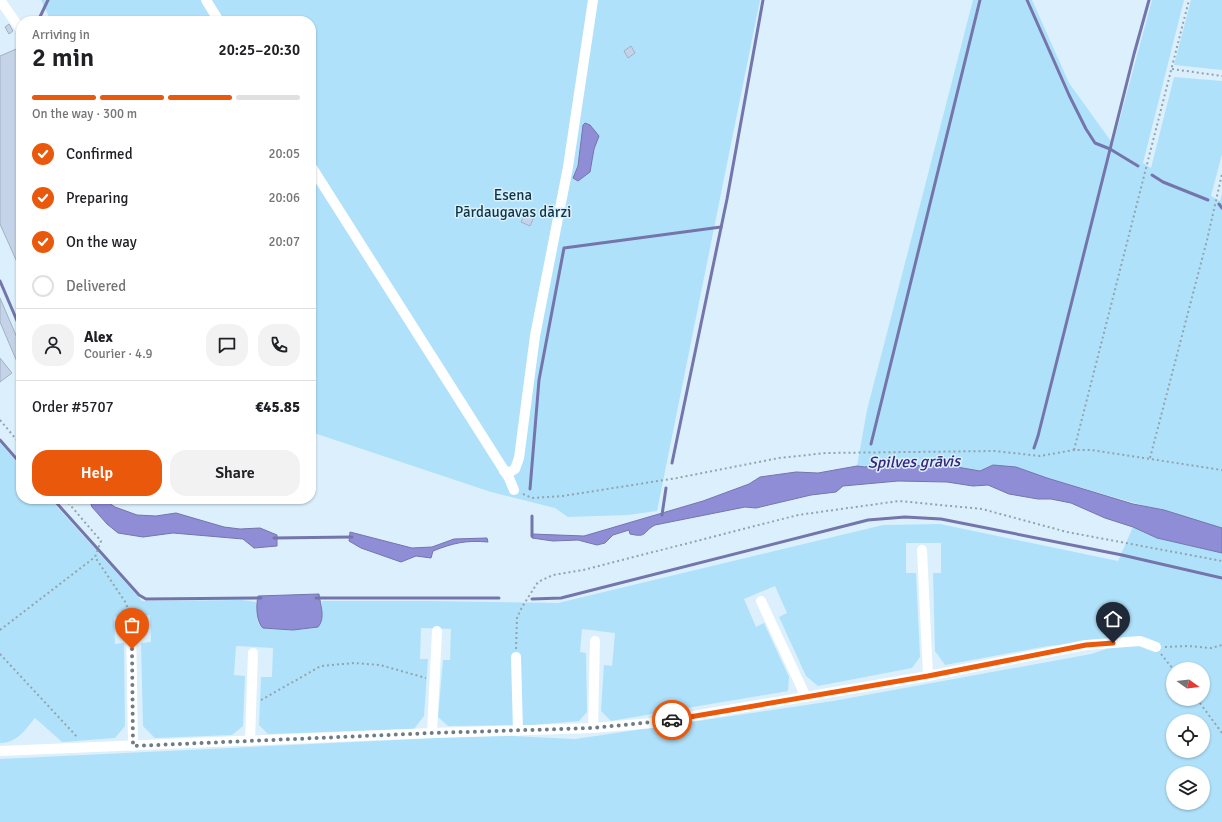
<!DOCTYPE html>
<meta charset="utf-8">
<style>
body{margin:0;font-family:Signika,sans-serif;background:#f2f2f2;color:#202124;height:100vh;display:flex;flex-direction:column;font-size:15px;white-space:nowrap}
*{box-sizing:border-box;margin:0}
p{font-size:13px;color:#757577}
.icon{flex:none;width:22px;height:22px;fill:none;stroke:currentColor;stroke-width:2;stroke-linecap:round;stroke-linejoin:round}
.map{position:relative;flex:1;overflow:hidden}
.sheet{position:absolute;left:16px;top:16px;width:300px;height:488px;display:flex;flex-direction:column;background:#fff;border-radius:16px;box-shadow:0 1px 3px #0004}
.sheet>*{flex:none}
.needle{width:26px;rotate:104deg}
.buttons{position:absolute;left:1166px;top:662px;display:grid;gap:8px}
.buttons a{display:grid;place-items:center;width:44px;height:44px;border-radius:50%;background:#fff;box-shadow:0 1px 3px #0004;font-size:20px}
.pin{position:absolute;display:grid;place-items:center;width:34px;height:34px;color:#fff;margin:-41px -17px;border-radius:50% 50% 50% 0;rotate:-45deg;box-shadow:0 0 4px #0007}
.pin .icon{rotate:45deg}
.courier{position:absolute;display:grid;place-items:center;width:40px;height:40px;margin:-20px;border:3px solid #ea580c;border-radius:50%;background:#fff;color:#222;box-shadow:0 1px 5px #0007}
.overview em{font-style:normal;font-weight:600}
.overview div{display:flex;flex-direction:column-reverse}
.overview{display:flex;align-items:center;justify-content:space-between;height:68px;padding:0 16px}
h1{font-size:26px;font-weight:600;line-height:30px}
.bar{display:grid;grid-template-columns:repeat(4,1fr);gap:6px 4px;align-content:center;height:48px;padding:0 16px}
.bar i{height:5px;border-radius:3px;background:#e0e0e0}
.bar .selected{background:#ea580c}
.bar p{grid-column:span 4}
.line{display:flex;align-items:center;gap:10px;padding:0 16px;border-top:1px solid #e0e0e0}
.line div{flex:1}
.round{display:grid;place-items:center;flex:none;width:42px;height:42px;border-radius:16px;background:#f2f2f2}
ol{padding:0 16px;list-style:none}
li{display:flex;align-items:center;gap:12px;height:44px}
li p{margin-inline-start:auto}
li .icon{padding:4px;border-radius:50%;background:#ea580c;color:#fff;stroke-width:4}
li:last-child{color:#757577}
li i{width:22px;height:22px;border:2px solid #e0e0e0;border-radius:50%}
.button{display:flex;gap:8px;margin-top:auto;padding:8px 16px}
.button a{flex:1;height:46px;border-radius:16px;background:#ea580c;color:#fff;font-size:16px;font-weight:600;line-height:46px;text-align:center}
.button a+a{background:#f2f2f2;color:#202124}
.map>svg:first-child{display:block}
.green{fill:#b0e1fa;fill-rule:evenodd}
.water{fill:#908dd7;stroke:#7475ab}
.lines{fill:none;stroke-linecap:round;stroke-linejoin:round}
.stream{stroke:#7475ab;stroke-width:3}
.building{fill:#c4d3e8;stroke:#a2b0c5}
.path{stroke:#93a3ac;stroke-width:2;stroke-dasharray:2 3;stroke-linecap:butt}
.minor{stroke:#fff;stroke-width:10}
.done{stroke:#6e7c84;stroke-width:4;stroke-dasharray:0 7.2}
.route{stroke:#ea580c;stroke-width:5}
.labels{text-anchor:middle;stroke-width:3;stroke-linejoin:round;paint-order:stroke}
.park-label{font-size:15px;fill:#0c3648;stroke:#dbf0fc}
.water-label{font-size:16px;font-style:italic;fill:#36257b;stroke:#dbf0fc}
</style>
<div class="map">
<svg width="1222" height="822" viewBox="0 0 1222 822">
<rect width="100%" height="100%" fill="#dbf0fc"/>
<g class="green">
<polygon points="41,0 760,0 657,511 628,515 568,517 555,508 491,492 311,432 311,21 51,21"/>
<polygon points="973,0 1032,0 1069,83 1113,144 1152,0 1184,0 1143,163 1151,168 1174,77 1222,81 1222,154 1211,196 1220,201 1222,194 1222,528 1047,478 1016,467 993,465 980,471 951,466 879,465 865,467 857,466 867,410"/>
<polygon points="1191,0 1222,0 1222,70 1174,65"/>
<path d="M0 443 21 467V499H50L142 601 242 600 256 602 258 623 263 628 293 630 321 623 322 601H427L558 603 883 525 940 524 1118 561 1133 527 1157 538 1222 553V822H0V759L437 738 512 736 575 739 833 701 1091 654 1106 649 1107 640 1048 646 945 665 935 651 933 573H941V543H906V573H916L920 657 912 668 818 686 806 676 779 617 787 613 775 586 744 599 756 627 764 623 789 677 788 691 611 721 601 711 604 665 612 666 615 633 582 629 580 652 586 653 587 712 579 721 533 725 448 726 438 717 443 660H450L451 629 421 628 420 659H428L424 716 414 729 268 734 259 725 261 677H272L273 648 236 646 234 675 245 676 243 726 232 735 155 738 143 726 141 643 151 642 150 615 114 617 115 644 124 643 125 726 115 738 62 742 35 718C25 730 17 743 0 743ZM1173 669H1203V699H1173ZM1173 721H1203V751H1173ZM1173 773H1203V803H1173Z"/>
</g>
<g class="water">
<polygon points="585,123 590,125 599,136 594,149 590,172 578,181 573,178 578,166 583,125"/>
<path d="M879 465 951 466 980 471 993 465 1016 467 1047 478 1133 504 1164 510 1222 528V553L1157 538 1133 527 1105 518 1071 503 1051 499H1038L1009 494 988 485 973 486 947 482 898 481 843 486 836 492 811 495 756 508 745 507 655 525C642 532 648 538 630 534L629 530 613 535 605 543 597 545 578 540 553 541 532 538V534L584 536 703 501 749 484 760 477 796 472 818 473 857 466 865 467Z"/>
<polygon points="89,499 103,499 115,507 137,515 156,516 176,513 224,527 240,529 260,528 277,535 277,546 254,548 243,539 173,533 143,537 118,533 107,524 92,507"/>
<path d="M350 532 412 548 432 547 454 539 487 538 488 542C466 540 453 543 433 551L431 558 416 556 401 562 361 548 349 541Z"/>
<path d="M319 594C320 604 326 618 318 627L293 630 263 628C256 622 256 604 258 596Z"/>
</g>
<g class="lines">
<g class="stream">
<polyline points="1027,0 1069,95 1086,129 1095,143 1110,149 1138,166"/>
<polyline points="38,21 48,0"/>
<polyline points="1152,175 1163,182 1208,200"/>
<polyline points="1219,204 1222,208"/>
<polyline points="0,281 21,330"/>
<polyline points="0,440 21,464"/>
<polyline points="871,444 980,0"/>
<polyline points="1034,448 1038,436 1134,54 1149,0"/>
<polyline points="672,463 727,199 763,0"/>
<polyline points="530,489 539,380 564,248 721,227"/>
<polyline points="53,499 139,595 146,599 261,598"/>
<polyline points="662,515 666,488"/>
<polyline points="532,516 532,536"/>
<polyline points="274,538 352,537"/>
<polyline points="316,598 499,598"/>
<polyline points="532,599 561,598 868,520 905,517 941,519 1122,555 1222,578"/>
</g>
</g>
<g class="building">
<polygon points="9,24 13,31 9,34 5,27"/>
<polygon points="631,46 635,53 628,58 624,51"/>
<polygon points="21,47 21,271 0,224 0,56"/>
<polygon points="525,214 534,217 530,226 521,222"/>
<polygon points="0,298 21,347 21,371 0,322"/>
<polygon points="0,358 12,373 0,382"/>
</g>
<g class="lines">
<g class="path">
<polyline points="1172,69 1222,76"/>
<polyline points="0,420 21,445"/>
<polyline points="1074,450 1189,0"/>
<polyline points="1150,458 1207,240 1222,174"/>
<polyline points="523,494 532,498 563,496 677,478 779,458 826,453 995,451 1040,456 1074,450 1091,450 1222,470"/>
<polyline points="65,499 101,541 95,557 126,603 128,610"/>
<polyline points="0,630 95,557"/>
<polyline points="1165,647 1188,646 1211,648 1222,645"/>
<polyline points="516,649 517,618 522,607 538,582 553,575 583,570 798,515 899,501 982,509 1067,532 1222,561"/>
<polyline points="0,654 78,738"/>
<polyline points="1161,654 1173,669"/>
<polyline points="1197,699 1222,733"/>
<polyline points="261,700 321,666 354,663 380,665 426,678"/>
</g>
<g class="minor">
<polyline points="0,0 21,30"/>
<polyline points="206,0 219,21"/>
<polyline points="311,166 509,478 514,490"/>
<polyline points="504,471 510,472 515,469 519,458 535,336 568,167 593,0"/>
<polyline points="922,550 928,676"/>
<polyline points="761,601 806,697"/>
<polyline points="131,619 133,746"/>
<polyline points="516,657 518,731"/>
<polyline points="593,728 595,641"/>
<polyline points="432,733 437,631"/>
<polyline points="250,741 253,653"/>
<polyline points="0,751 432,733 593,728 652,723 928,676 1086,645 1140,641 1156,647"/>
</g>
</g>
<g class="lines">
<polyline class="done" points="132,649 133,746 432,733 593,728 672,720"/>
<polyline class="route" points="672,720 928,676 1086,645 1113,643"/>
</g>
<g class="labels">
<g class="park-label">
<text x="513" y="200">Esena<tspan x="513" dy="17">Pārdaugavas dārzi</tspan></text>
</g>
<g class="water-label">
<text transform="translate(914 461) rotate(-1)" y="6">Spilves grāvis</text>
</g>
</g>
</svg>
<div class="buttons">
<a><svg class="needle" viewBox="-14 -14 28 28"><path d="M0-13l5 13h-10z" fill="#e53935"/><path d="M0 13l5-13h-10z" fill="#757577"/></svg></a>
<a><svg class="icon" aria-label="locate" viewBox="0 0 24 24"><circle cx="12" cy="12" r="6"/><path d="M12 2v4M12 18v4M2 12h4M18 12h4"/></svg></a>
<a><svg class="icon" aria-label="layers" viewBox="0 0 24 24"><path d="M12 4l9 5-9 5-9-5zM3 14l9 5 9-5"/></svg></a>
</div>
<div class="pin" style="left:132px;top:649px;background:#ea580c"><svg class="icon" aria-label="bag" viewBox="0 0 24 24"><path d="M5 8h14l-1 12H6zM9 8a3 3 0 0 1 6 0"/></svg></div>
<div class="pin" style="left:1113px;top:643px;background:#1f2937"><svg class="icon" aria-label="home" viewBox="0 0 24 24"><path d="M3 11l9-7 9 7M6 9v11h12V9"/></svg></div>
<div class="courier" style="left:672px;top:720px"><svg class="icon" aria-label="car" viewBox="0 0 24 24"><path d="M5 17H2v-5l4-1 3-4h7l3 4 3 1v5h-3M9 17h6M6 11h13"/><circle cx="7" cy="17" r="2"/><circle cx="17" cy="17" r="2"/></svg></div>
<section class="sheet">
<div class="overview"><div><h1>2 min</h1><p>Arriving in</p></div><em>20:25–20:30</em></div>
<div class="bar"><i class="selected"></i><i class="selected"></i><i class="selected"></i><i></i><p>On the way · 300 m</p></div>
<ol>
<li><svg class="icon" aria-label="check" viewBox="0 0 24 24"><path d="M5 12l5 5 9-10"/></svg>Confirmed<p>20:05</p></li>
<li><svg class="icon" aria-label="check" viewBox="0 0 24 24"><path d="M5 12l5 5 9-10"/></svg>Preparing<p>20:06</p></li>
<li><svg class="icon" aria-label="check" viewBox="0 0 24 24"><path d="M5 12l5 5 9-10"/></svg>On the way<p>20:07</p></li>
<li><i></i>Delivered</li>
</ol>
<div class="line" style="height:72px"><a class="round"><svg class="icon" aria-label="person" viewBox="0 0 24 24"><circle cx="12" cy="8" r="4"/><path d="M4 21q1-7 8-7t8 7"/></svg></a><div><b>Alex</b><p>Courier · 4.9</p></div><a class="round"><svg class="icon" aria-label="chat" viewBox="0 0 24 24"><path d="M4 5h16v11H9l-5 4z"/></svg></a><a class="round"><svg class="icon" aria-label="phone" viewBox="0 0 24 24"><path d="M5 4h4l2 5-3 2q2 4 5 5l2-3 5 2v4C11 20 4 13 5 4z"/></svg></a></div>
<div class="line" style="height:52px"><div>Order #5707</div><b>€45.85</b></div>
<div class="button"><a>Help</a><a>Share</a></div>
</section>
</div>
